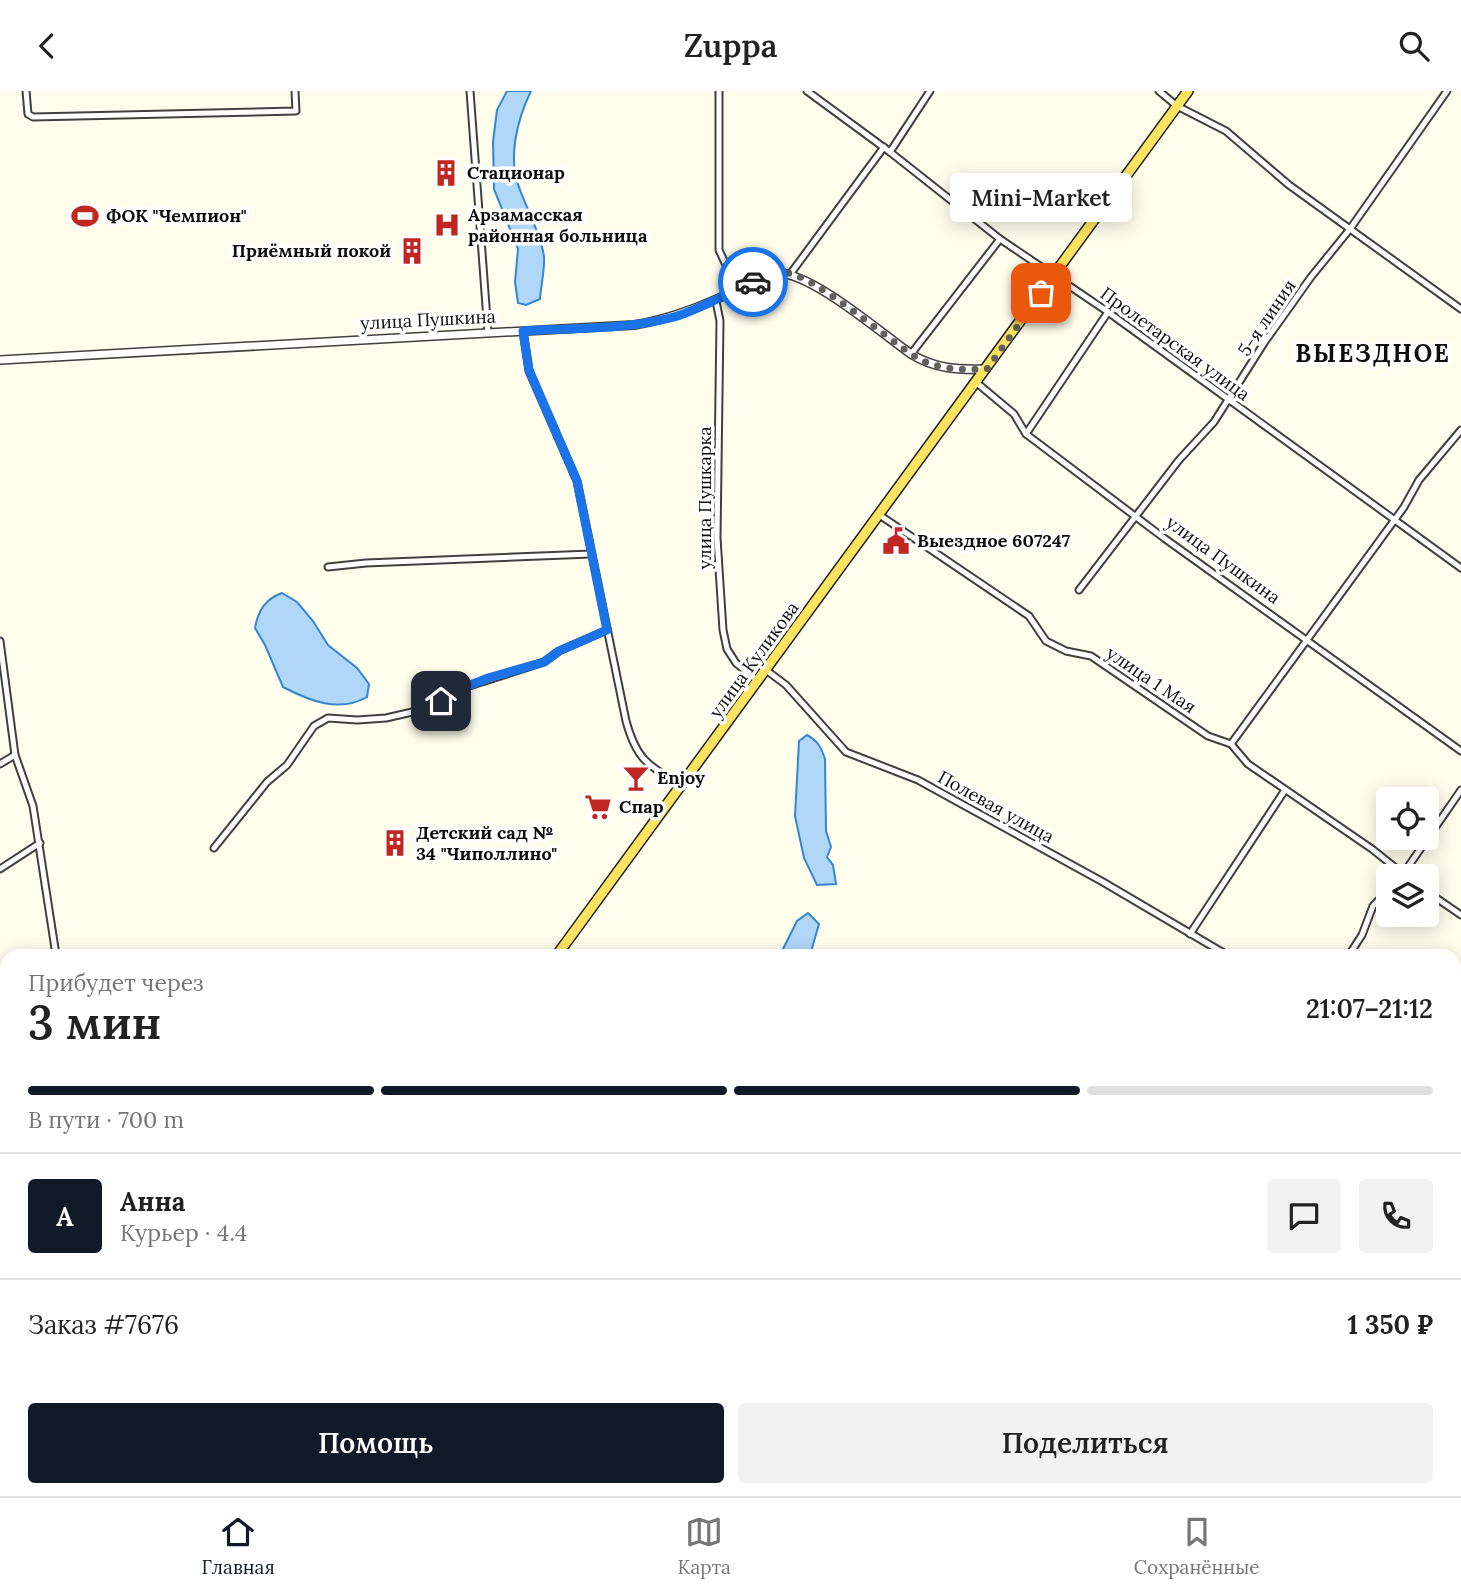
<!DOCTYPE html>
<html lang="ru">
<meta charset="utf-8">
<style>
body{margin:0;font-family:Lora,serif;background:#f2f2f2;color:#222;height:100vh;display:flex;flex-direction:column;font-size:26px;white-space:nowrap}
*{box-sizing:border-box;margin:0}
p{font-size:23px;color:#767676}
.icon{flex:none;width:38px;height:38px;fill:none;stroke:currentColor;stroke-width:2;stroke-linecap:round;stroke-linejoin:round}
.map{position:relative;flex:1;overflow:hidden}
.panel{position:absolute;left:0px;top:858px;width:1461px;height:548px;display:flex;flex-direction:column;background:#fff;border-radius:21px 21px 0 0;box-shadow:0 4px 18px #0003}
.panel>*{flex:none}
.controls{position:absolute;left:1376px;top:696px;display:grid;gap:14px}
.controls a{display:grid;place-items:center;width:63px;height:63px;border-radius:7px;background:#fff;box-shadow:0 4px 18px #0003;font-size:35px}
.pin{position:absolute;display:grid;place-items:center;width:60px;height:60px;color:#fff;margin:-30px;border-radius:14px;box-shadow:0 4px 10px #0006}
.courier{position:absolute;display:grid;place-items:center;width:70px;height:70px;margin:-35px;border:5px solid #1a73e8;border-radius:50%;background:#fff;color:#222;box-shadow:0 2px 9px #0007}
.bubble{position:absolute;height:49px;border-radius:7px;background:#fff;box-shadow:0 4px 18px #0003;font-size:23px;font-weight:600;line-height:49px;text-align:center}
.summary em{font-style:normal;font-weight:600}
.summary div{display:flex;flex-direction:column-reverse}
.summary{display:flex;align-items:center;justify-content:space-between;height:119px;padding:0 28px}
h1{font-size:46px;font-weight:600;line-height:52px}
.bar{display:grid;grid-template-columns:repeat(4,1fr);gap:10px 7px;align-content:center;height:84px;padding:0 28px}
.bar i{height:9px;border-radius:5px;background:#e0e0e0}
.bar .active{background:#111827}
.bar p{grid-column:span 4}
.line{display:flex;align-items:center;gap:18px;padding:0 28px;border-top:2px solid #e0e0e0}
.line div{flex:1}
.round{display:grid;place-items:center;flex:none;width:74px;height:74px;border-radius:7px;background:#f2f2f2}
.button{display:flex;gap:14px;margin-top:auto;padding:14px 28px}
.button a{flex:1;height:80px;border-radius:7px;background:#111827;color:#fff;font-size:28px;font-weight:600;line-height:80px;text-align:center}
.button a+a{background:#f2f2f2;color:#222}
header{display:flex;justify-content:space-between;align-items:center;height:91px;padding:0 28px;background:#fff;font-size:32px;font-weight:600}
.tab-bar{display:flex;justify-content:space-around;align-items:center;height:98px;border-top:2px solid #e0e0e0;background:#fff;font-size:19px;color:#767676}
.tab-bar a{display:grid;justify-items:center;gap:4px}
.tab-bar .active{color:#111827}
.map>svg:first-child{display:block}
.water{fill:#b0d7f7;stroke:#3586d0;stroke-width:2}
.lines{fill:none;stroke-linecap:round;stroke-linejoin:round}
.minor-casing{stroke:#404040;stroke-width:9}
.tertiary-casing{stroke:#404040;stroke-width:10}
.primary-casing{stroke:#1e1e1e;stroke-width:12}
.minor{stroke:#fff;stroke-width:5}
.tertiary{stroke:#fff;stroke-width:7}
.primary{stroke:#fce360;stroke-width:9}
.done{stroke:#62615b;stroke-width:7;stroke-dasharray:0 12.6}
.route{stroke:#1a73e8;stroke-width:9}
.labels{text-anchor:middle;stroke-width:7;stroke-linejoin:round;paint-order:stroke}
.poi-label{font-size:18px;font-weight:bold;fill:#0d0d0d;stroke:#fff;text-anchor:start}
.street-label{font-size:18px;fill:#0d0d0d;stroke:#fff}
.district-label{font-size:24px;font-weight:bold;letter-spacing:2px;fill:#0d0d0d;stroke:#fff}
</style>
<header><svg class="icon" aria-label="back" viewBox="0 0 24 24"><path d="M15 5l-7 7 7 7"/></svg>Zuppa<svg class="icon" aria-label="search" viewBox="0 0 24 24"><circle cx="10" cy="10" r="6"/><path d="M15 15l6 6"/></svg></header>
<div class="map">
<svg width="1461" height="1405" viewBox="0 0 1461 1405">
<rect width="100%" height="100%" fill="#fffdec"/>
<g class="water">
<path d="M507 0H531C517 29 507 68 520 99 528 120 540 142 544 165 545 178 541 194 540 208L526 214 518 212 515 191 518 158 494 98 493 51 497 19Z"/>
<path d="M282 502 297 511 313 530 328 554 357 577 369 593 367 606C339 622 310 610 283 596L265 554 255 537C258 520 265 508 282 502Z"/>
<path d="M807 644C818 650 821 656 825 668L826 740 831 756 827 766 833 774 836 793 817 794 804 767 795 725 799 650Z"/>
<polygon points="808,822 819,833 810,864 780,864 797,830"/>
</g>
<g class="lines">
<defs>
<g id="minor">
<polyline points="26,0 28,23 33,26 296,20 295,0"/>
<polyline points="470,0 488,242"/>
<polyline points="719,0 719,159 737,198"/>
<polyline points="807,0 890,61 1000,148 1108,221 1461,477"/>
<polyline points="1159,0 1177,15 1226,40 1289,94 1461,218"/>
<polyline points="890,61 930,0"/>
<polyline points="791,182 884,56"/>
<polyline points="716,210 720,230 717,447 723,539 727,558 736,572 758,590"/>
<path d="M523 240 529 280 577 390 626 630C637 670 648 674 682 694"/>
<polyline points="911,263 1000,148"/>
<polyline points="977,292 1014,323 1026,343 1164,447 1461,660"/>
<polyline points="1026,343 1108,221"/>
<polyline points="878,423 1029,525 1046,550 1066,560 1091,565 1208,645 1231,653 1248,673 1372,758 1407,786"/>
<polyline points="328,476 366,472 591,463"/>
<polyline points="1079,499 1179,369 1214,331 1264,252 1311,186 1350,138 1447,0"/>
<polyline points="0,550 15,664 33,715 56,864"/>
<polyline points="766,579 786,594 846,661 918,689 1103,791 1227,864"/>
<polyline points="1231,653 1404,416 1419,389 1461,339"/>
<polyline points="0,673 15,664"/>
<polyline points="214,757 267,691 287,674 314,635 328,627 357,629 386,627 421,619 463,597 544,571 559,560 607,539"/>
<polyline points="0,778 40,752"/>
<polyline points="1401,786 1461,699"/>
<polyline points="1426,800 1461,824"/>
<polyline points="1190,843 1285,699"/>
<polyline points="1349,864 1362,844 1373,815 1388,799"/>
<polyline points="0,888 7,902"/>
<polyline points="1454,977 1461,979"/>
<polyline points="1454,1058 1461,1058"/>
<polyline points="0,1120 7,1134"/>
<polyline points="0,1145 7,1136"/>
<polyline points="1454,1178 1461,1177"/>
<polyline points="530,1398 531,1405"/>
</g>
<path id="tertiary" d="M0 269 634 234C686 226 728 202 775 182 809 179 881 242 911 263 935 278 959 279 986 278"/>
<g id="primary">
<polyline points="557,864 1188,0"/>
<polyline points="1454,1258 1461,1257"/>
<polyline points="681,1405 717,1398"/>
</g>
</defs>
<use href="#minor" class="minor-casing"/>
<use href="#tertiary" class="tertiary-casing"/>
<use href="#primary" class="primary-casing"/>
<use href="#minor" class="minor"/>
<use href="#tertiary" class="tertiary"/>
<use href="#primary" class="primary"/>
</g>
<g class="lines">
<path class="done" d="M753 191C762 187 773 180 783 181 814 183 887 249 919 268 941 279 963 279 987 278L1041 202"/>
<path class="route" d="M441 610 463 597 488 587 544 571 559 560 607 539 577 390 529 279 523 240C572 237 625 239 674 226 702 218 726 202 753 191"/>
</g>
<defs>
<symbol id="building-bare" viewBox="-9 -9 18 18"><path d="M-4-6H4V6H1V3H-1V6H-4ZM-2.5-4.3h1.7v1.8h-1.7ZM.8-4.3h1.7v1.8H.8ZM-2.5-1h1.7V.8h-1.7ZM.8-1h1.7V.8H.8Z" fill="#c02722" stroke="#fff" stroke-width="2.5" paint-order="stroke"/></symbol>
<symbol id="stadium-bare" viewBox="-9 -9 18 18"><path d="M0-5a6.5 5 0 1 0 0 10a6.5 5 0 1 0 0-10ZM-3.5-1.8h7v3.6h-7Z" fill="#c02722" stroke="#fff" stroke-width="2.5" paint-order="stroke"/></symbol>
<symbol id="hospital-bare" viewBox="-9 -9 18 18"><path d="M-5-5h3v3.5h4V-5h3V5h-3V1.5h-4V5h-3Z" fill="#c02722" stroke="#fff" stroke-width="2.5" paint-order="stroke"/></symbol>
<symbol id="civic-bare" viewBox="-9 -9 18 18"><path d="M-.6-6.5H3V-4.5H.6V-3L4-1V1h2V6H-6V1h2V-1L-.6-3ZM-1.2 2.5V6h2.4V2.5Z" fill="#c02722" stroke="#fff" stroke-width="2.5" paint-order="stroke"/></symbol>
<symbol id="bar-bare" viewBox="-9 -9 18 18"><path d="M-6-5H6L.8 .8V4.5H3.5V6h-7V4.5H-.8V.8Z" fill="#c02722" stroke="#fff" stroke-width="2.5" paint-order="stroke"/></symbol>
<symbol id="supermarket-bare" viewBox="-9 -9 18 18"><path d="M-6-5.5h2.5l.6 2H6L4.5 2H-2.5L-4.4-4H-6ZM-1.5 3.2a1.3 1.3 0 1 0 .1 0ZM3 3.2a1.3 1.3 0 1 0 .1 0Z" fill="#c02722" stroke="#fff" stroke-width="2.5" paint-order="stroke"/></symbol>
</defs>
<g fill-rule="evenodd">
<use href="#building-bare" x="427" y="63" width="38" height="38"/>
<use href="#stadium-bare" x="66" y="106" width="38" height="38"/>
<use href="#hospital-bare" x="428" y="115" width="38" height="38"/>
<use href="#building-bare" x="393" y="141" width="38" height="38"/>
<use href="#civic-bare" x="877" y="431" width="38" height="38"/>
<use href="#bar-bare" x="617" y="668" width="38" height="38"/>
<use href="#supermarket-bare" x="579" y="697" width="38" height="38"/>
<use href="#building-bare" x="376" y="733" width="38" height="38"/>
</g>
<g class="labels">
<g class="poi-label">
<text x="467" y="88">Стационар</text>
<text x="468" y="130">Арзамасская<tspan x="468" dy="21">районная больница</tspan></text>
<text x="106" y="131">ФОК "Чемпион"</text>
<text x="391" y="166" text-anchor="end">Приёмный покой</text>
<text x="917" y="456">Выездное 607247</text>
<text x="657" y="693">Enjoy</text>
<text x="619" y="722">Спар</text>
<text x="416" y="748">Детский сад №<tspan x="416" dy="21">34 "Чиполлино"</tspan></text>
</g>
<g class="street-label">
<text transform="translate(1267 227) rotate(-56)" y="6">5-я линия</text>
<text transform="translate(428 229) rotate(-3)" y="6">улица Пушкина</text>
<text transform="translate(1175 253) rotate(36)" y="6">Пролетарская улица</text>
<text transform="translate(705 407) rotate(-90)" y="6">улица Пушкарка</text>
<text transform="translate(1223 469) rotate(36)" y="6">улица Пушкина</text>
<text transform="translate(754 569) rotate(-54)" y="6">улица Куликова</text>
<text transform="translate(1151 589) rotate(34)" y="6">улица 1 Мая</text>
<text transform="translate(996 716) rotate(29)" y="6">Полевая улица</text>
</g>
<g class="district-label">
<text x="1373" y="271">ВЫЕЗДНОЕ</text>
</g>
</g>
</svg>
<div class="controls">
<a><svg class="icon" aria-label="locate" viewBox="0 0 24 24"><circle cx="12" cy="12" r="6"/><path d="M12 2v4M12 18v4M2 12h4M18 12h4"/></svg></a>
<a><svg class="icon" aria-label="layers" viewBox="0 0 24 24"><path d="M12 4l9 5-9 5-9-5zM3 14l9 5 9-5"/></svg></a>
</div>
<div class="pin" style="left:1041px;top:202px;background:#ea580c"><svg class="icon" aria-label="bag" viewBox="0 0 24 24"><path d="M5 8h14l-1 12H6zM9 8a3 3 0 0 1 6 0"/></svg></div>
<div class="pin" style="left:441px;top:610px;background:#1f2937"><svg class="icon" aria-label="home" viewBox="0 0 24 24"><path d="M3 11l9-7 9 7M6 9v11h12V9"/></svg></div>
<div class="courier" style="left:753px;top:191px"><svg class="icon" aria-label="car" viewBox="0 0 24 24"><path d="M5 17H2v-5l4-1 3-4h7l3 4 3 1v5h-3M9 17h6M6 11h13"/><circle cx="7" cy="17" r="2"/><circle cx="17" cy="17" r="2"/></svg></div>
<div class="bubble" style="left:950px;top:82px;width:182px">Mini-Market</div>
<section class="panel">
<div class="summary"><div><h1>3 мин</h1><p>Прибудет через</p></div><em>21:07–21:12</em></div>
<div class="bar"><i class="active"></i><i class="active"></i><i class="active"></i><i></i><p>В пути · 700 m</p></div>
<div class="line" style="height:126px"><b class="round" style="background:#111827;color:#fff">А</b><div><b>Анна</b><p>Курьер · 4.4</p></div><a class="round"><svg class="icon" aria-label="chat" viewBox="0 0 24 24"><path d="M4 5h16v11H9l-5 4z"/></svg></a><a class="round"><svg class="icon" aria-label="phone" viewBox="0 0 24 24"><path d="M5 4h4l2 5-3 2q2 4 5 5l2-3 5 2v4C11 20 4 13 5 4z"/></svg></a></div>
<div class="line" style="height:91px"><div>Заказ #7676</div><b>1 350 ₽</b></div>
<div class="button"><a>Помощь</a><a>Поделиться</a></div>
</section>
</div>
<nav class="tab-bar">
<a class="active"><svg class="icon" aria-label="home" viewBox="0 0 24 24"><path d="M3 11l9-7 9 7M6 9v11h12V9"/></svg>Главная</a>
<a><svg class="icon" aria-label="map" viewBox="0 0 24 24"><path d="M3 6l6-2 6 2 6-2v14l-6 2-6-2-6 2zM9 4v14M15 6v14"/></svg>Карта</a>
<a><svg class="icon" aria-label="saved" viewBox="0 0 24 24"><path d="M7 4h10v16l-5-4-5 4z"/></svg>Сохранённые</a>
</nav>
